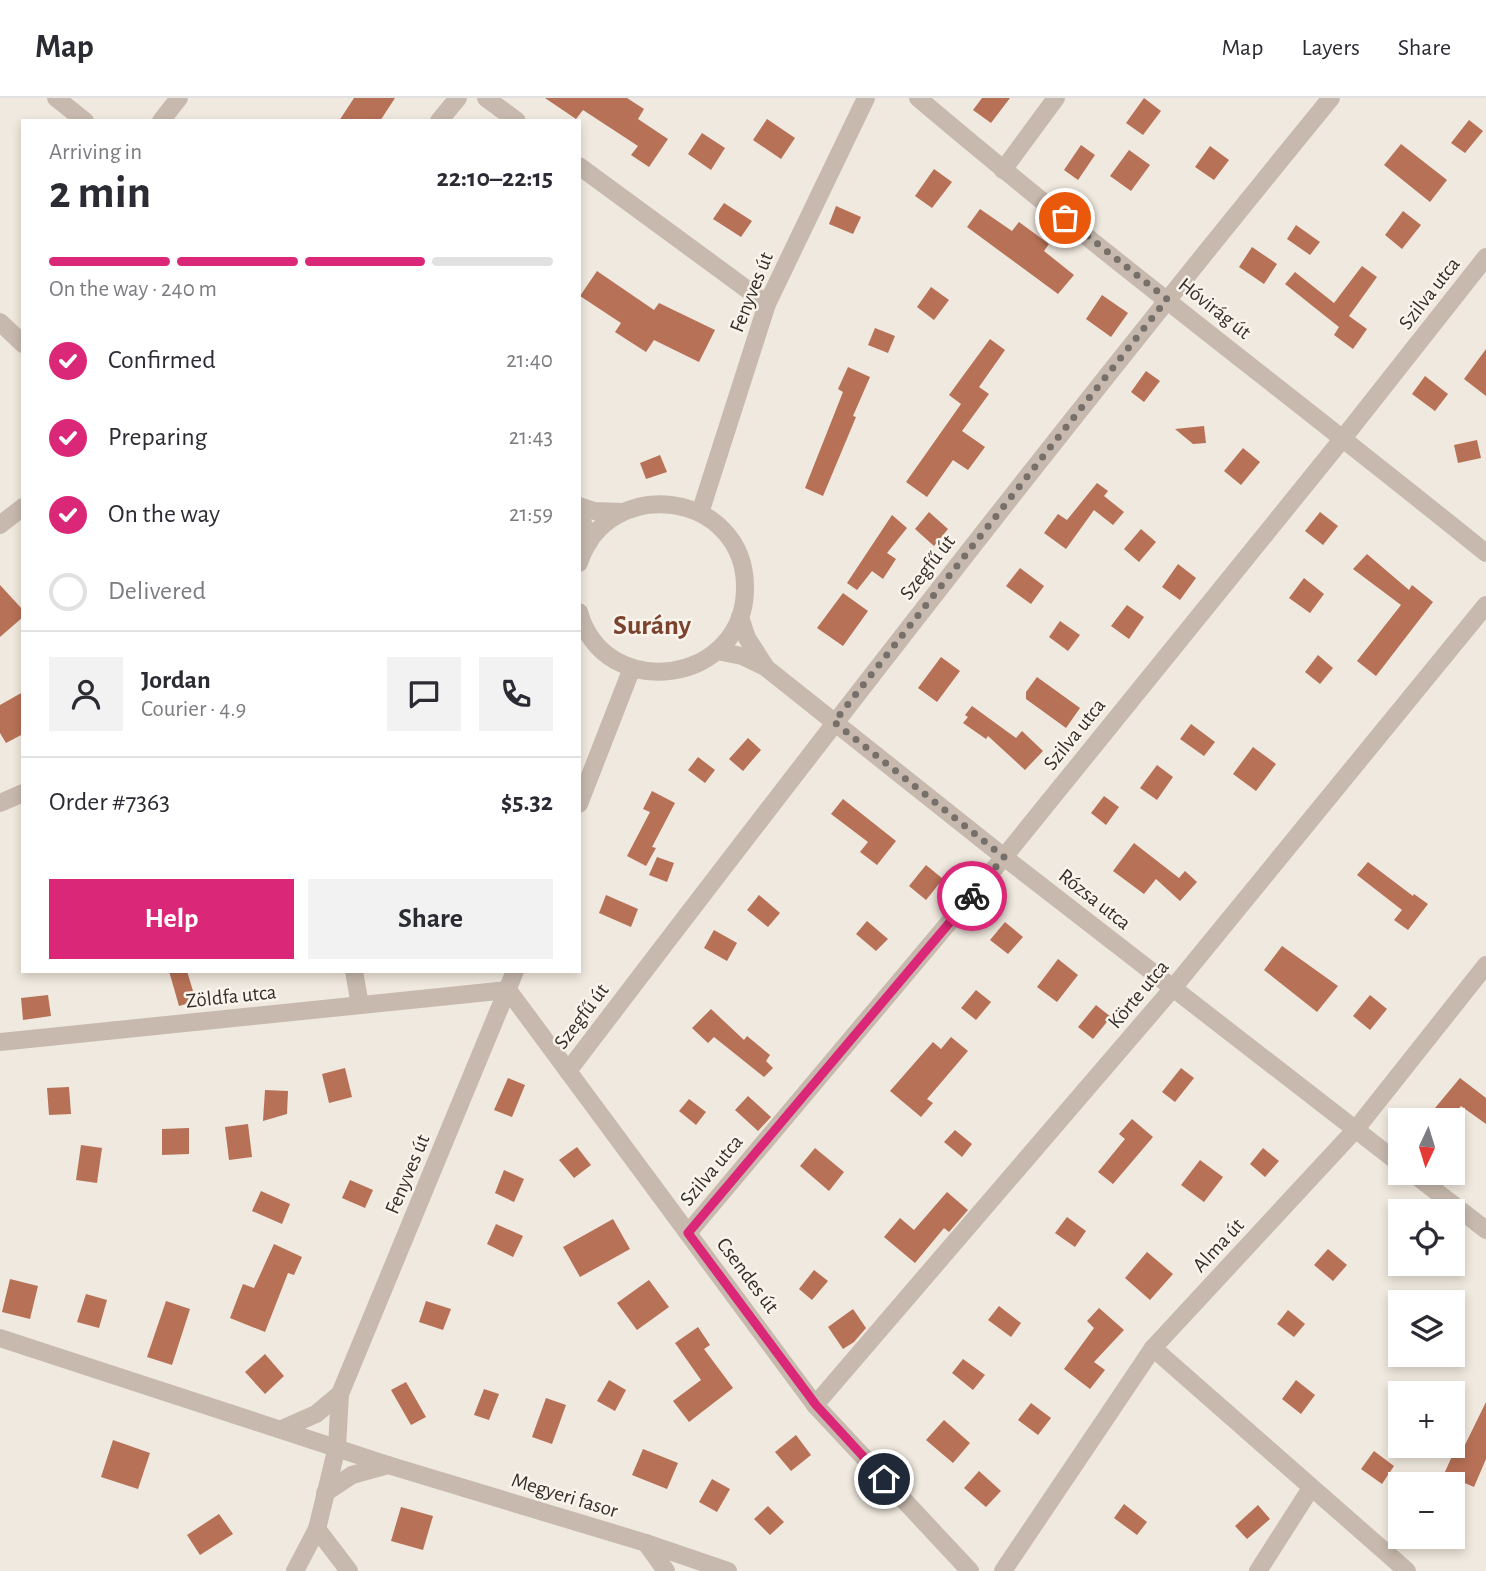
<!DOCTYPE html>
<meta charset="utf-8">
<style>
body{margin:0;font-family:"Alegreya Sans",sans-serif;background:#f2f2f3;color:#2b2b33;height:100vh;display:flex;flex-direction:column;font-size:26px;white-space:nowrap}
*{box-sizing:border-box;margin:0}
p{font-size:23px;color:#7c7c81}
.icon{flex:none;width:38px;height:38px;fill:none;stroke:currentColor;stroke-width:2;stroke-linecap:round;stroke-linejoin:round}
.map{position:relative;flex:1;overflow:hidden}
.details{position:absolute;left:21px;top:21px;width:560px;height:854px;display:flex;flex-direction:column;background:#fff;border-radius:0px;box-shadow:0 4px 10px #0003}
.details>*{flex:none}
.needle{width:46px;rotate:184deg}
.controls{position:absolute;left:1388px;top:1010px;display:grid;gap:14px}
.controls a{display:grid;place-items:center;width:77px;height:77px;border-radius:0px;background:#fff;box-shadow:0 4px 10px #0003;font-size:35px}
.pin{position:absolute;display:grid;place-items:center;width:60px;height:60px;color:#fff;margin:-30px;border:4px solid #fff;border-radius:50%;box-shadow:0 2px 7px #0007}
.courier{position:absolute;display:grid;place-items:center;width:70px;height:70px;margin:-35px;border:5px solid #db2777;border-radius:50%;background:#fff;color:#222;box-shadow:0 2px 9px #0007}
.summary em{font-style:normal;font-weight:600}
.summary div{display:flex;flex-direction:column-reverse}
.summary{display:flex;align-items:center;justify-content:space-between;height:119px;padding:0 28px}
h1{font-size:46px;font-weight:600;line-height:52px}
.bar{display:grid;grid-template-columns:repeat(4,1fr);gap:10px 7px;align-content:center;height:84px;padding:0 28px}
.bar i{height:9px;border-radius:5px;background:#e1e1e2}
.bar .active{background:#db2777}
.bar p{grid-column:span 4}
.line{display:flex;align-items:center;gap:18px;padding:0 28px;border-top:2px solid #e1e1e2}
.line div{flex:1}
.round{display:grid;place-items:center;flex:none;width:74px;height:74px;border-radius:0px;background:#f2f2f3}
ol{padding:0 28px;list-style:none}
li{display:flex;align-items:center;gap:21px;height:77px}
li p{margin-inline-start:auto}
li .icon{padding:7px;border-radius:50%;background:#db2777;color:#fff;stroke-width:4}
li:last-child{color:#7c7c81}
li i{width:38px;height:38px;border:4px solid #e1e1e2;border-radius:50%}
.action{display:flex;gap:14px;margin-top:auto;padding:14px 28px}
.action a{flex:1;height:80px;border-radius:0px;background:#db2777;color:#fff;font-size:28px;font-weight:600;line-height:80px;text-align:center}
.action a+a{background:#f2f2f3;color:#2b2b33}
header{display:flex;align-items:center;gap:42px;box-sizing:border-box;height:98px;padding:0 35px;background:#fff;border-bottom:2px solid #e1e1e2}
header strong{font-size:33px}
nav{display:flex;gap:38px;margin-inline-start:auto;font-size:24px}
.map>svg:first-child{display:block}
.building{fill:#b77156}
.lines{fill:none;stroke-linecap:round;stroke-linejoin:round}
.minor{stroke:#c7b9ad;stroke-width:18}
.tertiary{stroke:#c7b9ad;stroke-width:18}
.done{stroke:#776f69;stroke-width:7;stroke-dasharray:0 12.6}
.route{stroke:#db2777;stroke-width:9}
.labels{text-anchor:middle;stroke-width:5;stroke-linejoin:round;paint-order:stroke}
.street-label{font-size:21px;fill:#362e2a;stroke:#f8f3eb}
.district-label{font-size:28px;font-weight:bold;fill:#7b432d;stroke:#f8f3eb}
</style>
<header>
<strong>Map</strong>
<nav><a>Map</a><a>Layers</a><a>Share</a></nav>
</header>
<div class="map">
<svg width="1486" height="1473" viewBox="0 0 1486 1473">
<rect width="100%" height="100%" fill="#f0e9df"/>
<g class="building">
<polygon points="354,0 395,0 380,23 339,23"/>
<polygon points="545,0 627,0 644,11 638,21 668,41 649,69 631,57 638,48 583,12 576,21"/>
<polygon points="982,0 1010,0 991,25 973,12"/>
<polygon points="1144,0 1161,13 1143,37 1126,25"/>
<polygon points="767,21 795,40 781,61 753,42"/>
<polygon points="1469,22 1483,33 1465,55 1451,45"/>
<polygon points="702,35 725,50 711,72 688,56"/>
<polygon points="1401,46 1447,82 1430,104 1384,67"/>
<polygon points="1081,47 1095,57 1078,82 1064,72"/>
<polygon points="1210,48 1229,62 1214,82 1195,69"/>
<polygon points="1129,52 1150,67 1131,93 1110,78"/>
<polygon points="934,71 952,84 932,110 915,98"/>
<polygon points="724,105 752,123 741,139 713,121"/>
<polygon points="836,108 861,119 853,136 829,126"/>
<polygon points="980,111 1012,133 1019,124 1049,146 1044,153 1074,177 1058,196 967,129"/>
<polygon points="1403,113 1421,127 1402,151 1385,137"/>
<polygon points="1296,127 1320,144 1310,157 1287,141"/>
<polygon points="1252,149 1277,166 1264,186 1239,169"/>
<polygon points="1362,168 1377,179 1349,218 1367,231 1353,251 1334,237 1339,229 1285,186 1295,174 1334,205"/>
<polygon points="597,173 654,212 659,205 715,232 699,264 654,242 646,254 615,234 621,225 580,198"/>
<polygon points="931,189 949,202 934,222 917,209"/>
<polygon points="1102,197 1128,215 1111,239 1086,221"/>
<polygon points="875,230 895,238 888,255 868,247"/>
<polygon points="990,241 1005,252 979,289 989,296 962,333 985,349 968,372 953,362 927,399 906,384 961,306 949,297"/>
<polygon points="1486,251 1486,298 1464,281"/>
<polygon points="848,269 870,279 853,318 856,319 823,398 805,390 843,294 838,291"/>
<polygon points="1146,273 1160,283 1144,304 1131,294"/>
<polygon points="1425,278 1448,296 1435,313 1412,296"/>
<polygon points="1204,328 1206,345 1193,346 1175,331"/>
<polygon points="1477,342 1481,360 1458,365 1454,347"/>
<polygon points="1243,350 1260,364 1241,387 1224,373"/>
<polygon points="660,357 667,374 646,381 640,365"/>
<polygon points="1097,385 1108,393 1104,398 1124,414 1113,427 1094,412 1066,451 1044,435 1058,416 1067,422"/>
<polygon points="929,414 948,431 934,448 915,431"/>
<polygon points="1320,414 1338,428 1323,447 1305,433"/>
<polygon points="892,417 907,430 887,455 896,461 883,481 872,473 857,492 847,485"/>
<polygon points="1141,431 1156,444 1139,464 1124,451"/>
<polygon points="1367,456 1409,492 1412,487 1433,504 1376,578 1357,563 1401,507 1353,471"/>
<polygon points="1178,466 1196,480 1180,502 1162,489"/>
<polygon points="1020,470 1044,488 1031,506 1006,488"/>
<polygon points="1304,480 1324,496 1310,515 1289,500"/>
<polygon points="0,487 23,512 23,519 0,539"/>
<polygon points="843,495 868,513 843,548 817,530"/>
<polygon points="1127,507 1144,519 1129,541 1111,528"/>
<polygon points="1060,523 1080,537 1068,553 1049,539"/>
<polygon points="1318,557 1333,570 1320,586 1305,574"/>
<polygon points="941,559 960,573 937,604 918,590"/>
<polygon points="1037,579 1080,610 1066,630 1026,601 1026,594"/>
<polygon points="23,594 23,636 6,645 0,635 0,607"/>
<polygon points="972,608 1016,640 1022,633 1043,653 1025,672 988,638 986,641 963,625 968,619 965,617"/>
<polygon points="1191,626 1215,644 1204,658 1180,641"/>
<polygon points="748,640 761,652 743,673 729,661"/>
<polygon points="1253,649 1276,666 1256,693 1233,676"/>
<polygon points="698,659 715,672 705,685 688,672"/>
<polygon points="1157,667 1173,679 1157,702 1140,690"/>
<polygon points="652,693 675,705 652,749 656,750 646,768 627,758 650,714 643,711"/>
<polygon points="1104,698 1119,709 1106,727 1091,715"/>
<polygon points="843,701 896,743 877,767 860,754 868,744 831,716"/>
<polygon points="1134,745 1179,780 1185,773 1197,784 1180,803 1156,781 1144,796 1113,773"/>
<polygon points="657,759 674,765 667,784 649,777"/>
<polygon points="1368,764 1413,798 1414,796 1428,806 1408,832 1394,822 1402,812 1357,777"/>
<polygon points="926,767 943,781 926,802 909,788"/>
<polygon points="606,797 638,811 631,829 599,815"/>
<polygon points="759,797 780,815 768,829 747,812"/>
<polygon points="867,823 888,841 876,853 856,836"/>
<polygon points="1005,824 1023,839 1008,856 990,842"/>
<polygon points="714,832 737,845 727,863 704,850"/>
<polygon points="1282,848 1338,888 1317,914 1264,872"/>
<polygon points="1058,861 1078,877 1057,904 1037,889"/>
<polygon points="169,873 187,873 196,903 179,908"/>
<polygon points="976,892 991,904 976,922 961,910"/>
<polygon points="48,897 51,918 23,922 21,900"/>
<polygon points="1370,897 1387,911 1370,932 1353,918"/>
<polygon points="1096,907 1111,919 1093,941 1078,929"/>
<polygon points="711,911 744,942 747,938 770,957 766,963 773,970 764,979 714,939 708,945 692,930"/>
<polygon points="951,939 968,953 927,1001 933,1005 921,1019 890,993 933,944 941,951"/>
<polygon points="345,970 352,999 329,1005 322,976"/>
<polygon points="1181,970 1194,980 1175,1004 1162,994"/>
<polygon points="508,980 525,987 512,1019 494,1012"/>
<polygon points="1460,980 1486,1000 1486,1026 1461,1008 1449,1022 1425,1022"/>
<polygon points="69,989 71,1016 49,1017 47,990"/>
<polygon points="265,992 288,993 287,1016 263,1023"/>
<polygon points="748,998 771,1019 758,1033 735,1012"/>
<polygon points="689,1001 706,1014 696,1027 679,1013"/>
<polygon points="1132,1021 1153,1039 1113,1086 1098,1074 1125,1041 1119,1036"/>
<polygon points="248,1026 252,1059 229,1062 225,1029"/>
<polygon points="189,1030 189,1056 162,1057 162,1031"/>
<polygon points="955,1032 972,1046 962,1059 944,1044"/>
<polygon points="81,1047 102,1050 97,1085 76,1082"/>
<polygon points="577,1049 591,1067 574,1080 559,1062"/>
<polygon points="815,1050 844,1074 829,1093 800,1068"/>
<polygon points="1263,1050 1279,1063 1265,1079 1250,1066"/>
<polygon points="1200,1062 1223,1079 1204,1104 1181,1087"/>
<polygon points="504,1072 524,1081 514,1104 495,1095"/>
<polygon points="350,1082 373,1092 365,1110 342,1100"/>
<polygon points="261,1093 290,1106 282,1126 252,1113"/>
<polygon points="947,1094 968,1112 949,1134 944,1130 915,1165 884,1139 900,1120 914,1132"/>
<polygon points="1067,1119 1086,1133 1075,1149 1055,1135"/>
<polygon points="613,1121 630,1151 580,1179 563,1149"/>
<polygon points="496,1126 523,1138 513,1159 487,1146"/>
<polygon points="274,1146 302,1159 294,1177 288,1175 265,1234 230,1220 243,1186 254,1190"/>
<polygon points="1328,1151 1347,1167 1333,1183 1314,1167"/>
<polygon points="1147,1154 1173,1176 1150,1202 1125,1180"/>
<polygon points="814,1172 828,1183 812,1202 799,1191"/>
<polygon points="10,1181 38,1188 30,1221 2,1214"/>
<polygon points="649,1182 669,1209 637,1232 617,1205"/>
<polygon points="86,1196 107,1202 99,1230 77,1224"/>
<polygon points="166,1203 190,1211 172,1267 147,1259"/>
<polygon points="426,1203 451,1211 443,1232 419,1224"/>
<polygon points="999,1208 1021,1225 1011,1239 988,1222"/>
<polygon points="1099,1210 1124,1232 1094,1264 1105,1272 1090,1291 1064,1271 1094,1230 1087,1223"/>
<polygon points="853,1211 866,1230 854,1244 843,1251 828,1229"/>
<polygon points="1288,1212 1305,1226 1294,1239 1277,1226"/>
<polygon points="698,1229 710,1247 704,1251 733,1290 689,1324 673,1303 701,1282 675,1245"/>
<polygon points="265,1256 284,1278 265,1296 245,1274"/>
<polygon points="963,1261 985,1277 973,1292 952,1275"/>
<polygon points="609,1282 626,1292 615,1313 597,1303"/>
<polygon points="1296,1282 1315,1297 1301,1316 1282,1301"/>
<polygon points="406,1284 426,1319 411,1327 391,1292"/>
<polygon points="484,1291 499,1296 489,1322 474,1317"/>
<polygon points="546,1300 566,1307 552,1346 532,1339"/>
<polygon points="1486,1304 1486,1361 1474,1389 1444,1376 1453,1356 1459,1359"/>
<polygon points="1031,1305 1051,1320 1038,1337 1018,1322"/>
<polygon points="944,1322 970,1345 953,1365 926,1342"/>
<polygon points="796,1337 811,1357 791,1373 775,1354"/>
<polygon points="113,1342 150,1355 138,1391 101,1379"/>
<polygon points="643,1351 678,1365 667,1391 632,1377"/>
<polygon points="1374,1353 1394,1368 1382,1386 1361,1371"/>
<polygon points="979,1373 1001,1393 986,1409 964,1390"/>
<polygon points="712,1381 730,1391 717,1414 699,1404"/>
<polygon points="1124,1406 1147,1424 1137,1437 1114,1420"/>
<polygon points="1258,1407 1270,1421 1247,1441 1235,1428"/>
<polygon points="768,1408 784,1424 770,1437 754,1421"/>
<polygon points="401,1409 433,1418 423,1452 391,1443"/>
<polygon points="219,1416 233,1436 200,1457 187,1437"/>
</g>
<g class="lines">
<g class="minor">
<polyline points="486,0 517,23"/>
<path d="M918 0C1103 157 1297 302 1486 455"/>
<polyline points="161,23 179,0"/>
<polyline points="439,23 458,0"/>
<polyline points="579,68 767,206"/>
<polyline points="1003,72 1056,0"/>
<polyline points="0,224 23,246"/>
<polyline points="700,415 767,206 866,0"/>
<polyline points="0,427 23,409"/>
<polyline points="0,705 23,695"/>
<polyline points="579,706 632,570"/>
<polyline points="354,873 360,907"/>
<polyline points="0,944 508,892 815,1307 970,1473"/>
<path d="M568 973C818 645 1070 319 1331 0"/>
<polyline points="688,1135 1004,759 1344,339 1486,159"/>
<polyline points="0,1240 388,1367 646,1445 728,1473"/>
<polyline points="1153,1250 1407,1473"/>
<polyline points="815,1307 1173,890 1486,507"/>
<polyline points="282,1331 316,1316 340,1296"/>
<polyline points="325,1395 352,1377 388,1367"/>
<polyline points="317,1431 349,1473"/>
<polyline points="646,1445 666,1473"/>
<polyline points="295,1473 317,1431 337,1349 340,1296 515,873"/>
<polyline points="1003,1473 1153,1250 1356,1031 1486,867"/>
<polyline points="1258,1473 1311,1390"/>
</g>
<g class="tertiary">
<polyline points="56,0 85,23"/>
<polyline points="579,408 594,413 622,414"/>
<polyline points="579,420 583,425 589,444"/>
<path d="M579 465C608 375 744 393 745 488 747 586 605 607 579 514"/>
<polyline points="740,519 747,540 765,568"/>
<polyline points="717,553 742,558 765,569 1004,759 1400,1066"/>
<polyline points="1411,1074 1486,1132"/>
</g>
</g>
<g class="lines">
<polyline class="done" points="972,798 1004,759 834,624 1167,201 1065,120"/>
<polyline class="route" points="884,1381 816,1307 688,1135 972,798"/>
</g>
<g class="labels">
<g class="street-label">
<text transform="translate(751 194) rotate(-68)" y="7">Fenyves út</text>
<text transform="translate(1429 195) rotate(-52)" y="7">Szilva utca</text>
<text transform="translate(1215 210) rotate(38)" y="7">Hóvirág út</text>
<text transform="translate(927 469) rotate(-52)" y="7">Szegfű út</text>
<text transform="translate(1074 636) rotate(-51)" y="7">Szilva utca</text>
<text transform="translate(1095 801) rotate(38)" y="7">Rózsa utca</text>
<text transform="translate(1138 896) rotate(-50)" y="7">Körte utca</text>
<text transform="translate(231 898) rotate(-6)" y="7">Zöldfa utca</text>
<text transform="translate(581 918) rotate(-53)" y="7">Szegfű út</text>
<text transform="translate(711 1072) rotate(-50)" y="7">Szilva utca</text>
<text transform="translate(407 1076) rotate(-67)" y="7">Fenyves út</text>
<text transform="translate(1218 1147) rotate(-47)" y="7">Alma út</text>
<text transform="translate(748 1177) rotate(53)" y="7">Csendes út</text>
<text transform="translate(565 1397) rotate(17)" y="7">Megyeri fasor</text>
</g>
<g class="district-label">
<text x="652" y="536">Surány</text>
</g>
</g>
</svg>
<div class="controls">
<a><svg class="needle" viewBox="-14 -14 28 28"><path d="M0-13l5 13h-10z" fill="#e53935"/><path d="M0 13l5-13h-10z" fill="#7c7c81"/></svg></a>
<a><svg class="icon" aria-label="locate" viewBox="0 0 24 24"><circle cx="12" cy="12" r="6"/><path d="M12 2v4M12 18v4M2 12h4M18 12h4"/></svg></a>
<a><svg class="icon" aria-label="layers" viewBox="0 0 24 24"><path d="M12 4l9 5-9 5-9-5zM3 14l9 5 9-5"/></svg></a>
<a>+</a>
<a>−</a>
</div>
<div class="pin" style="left:1065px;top:120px;background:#ea580c"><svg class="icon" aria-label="bag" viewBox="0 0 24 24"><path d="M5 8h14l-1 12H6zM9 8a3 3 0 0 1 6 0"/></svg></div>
<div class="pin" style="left:884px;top:1381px;background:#1f2937"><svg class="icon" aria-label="home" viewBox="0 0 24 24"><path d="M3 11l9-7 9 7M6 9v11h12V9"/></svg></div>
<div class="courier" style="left:972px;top:798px"><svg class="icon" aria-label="bike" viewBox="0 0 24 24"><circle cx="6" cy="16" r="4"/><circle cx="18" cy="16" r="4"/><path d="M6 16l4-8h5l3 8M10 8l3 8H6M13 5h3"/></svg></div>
<section class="details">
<div class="summary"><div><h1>2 min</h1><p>Arriving in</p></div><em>22:10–22:15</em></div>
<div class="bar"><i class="active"></i><i class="active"></i><i class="active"></i><i></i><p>On the way · 240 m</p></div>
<ol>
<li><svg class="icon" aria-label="check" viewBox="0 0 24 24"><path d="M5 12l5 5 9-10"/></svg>Confirmed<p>21:40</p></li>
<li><svg class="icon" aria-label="check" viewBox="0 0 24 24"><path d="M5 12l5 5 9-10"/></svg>Preparing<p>21:43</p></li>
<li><svg class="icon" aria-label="check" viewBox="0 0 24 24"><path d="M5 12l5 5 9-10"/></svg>On the way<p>21:59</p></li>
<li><i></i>Delivered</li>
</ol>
<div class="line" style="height:126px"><a class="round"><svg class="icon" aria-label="person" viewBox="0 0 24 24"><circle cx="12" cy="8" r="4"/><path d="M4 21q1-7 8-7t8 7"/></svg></a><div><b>Jordan</b><p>Courier · 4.9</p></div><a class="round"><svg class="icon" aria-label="chat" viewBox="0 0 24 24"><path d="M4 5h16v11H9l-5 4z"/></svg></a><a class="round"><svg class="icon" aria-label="phone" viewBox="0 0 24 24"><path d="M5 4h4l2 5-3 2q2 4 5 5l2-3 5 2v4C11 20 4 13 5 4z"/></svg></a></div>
<div class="line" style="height:91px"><div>Order #7363</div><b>$5.32</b></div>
<div class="action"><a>Help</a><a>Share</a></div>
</section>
</div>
